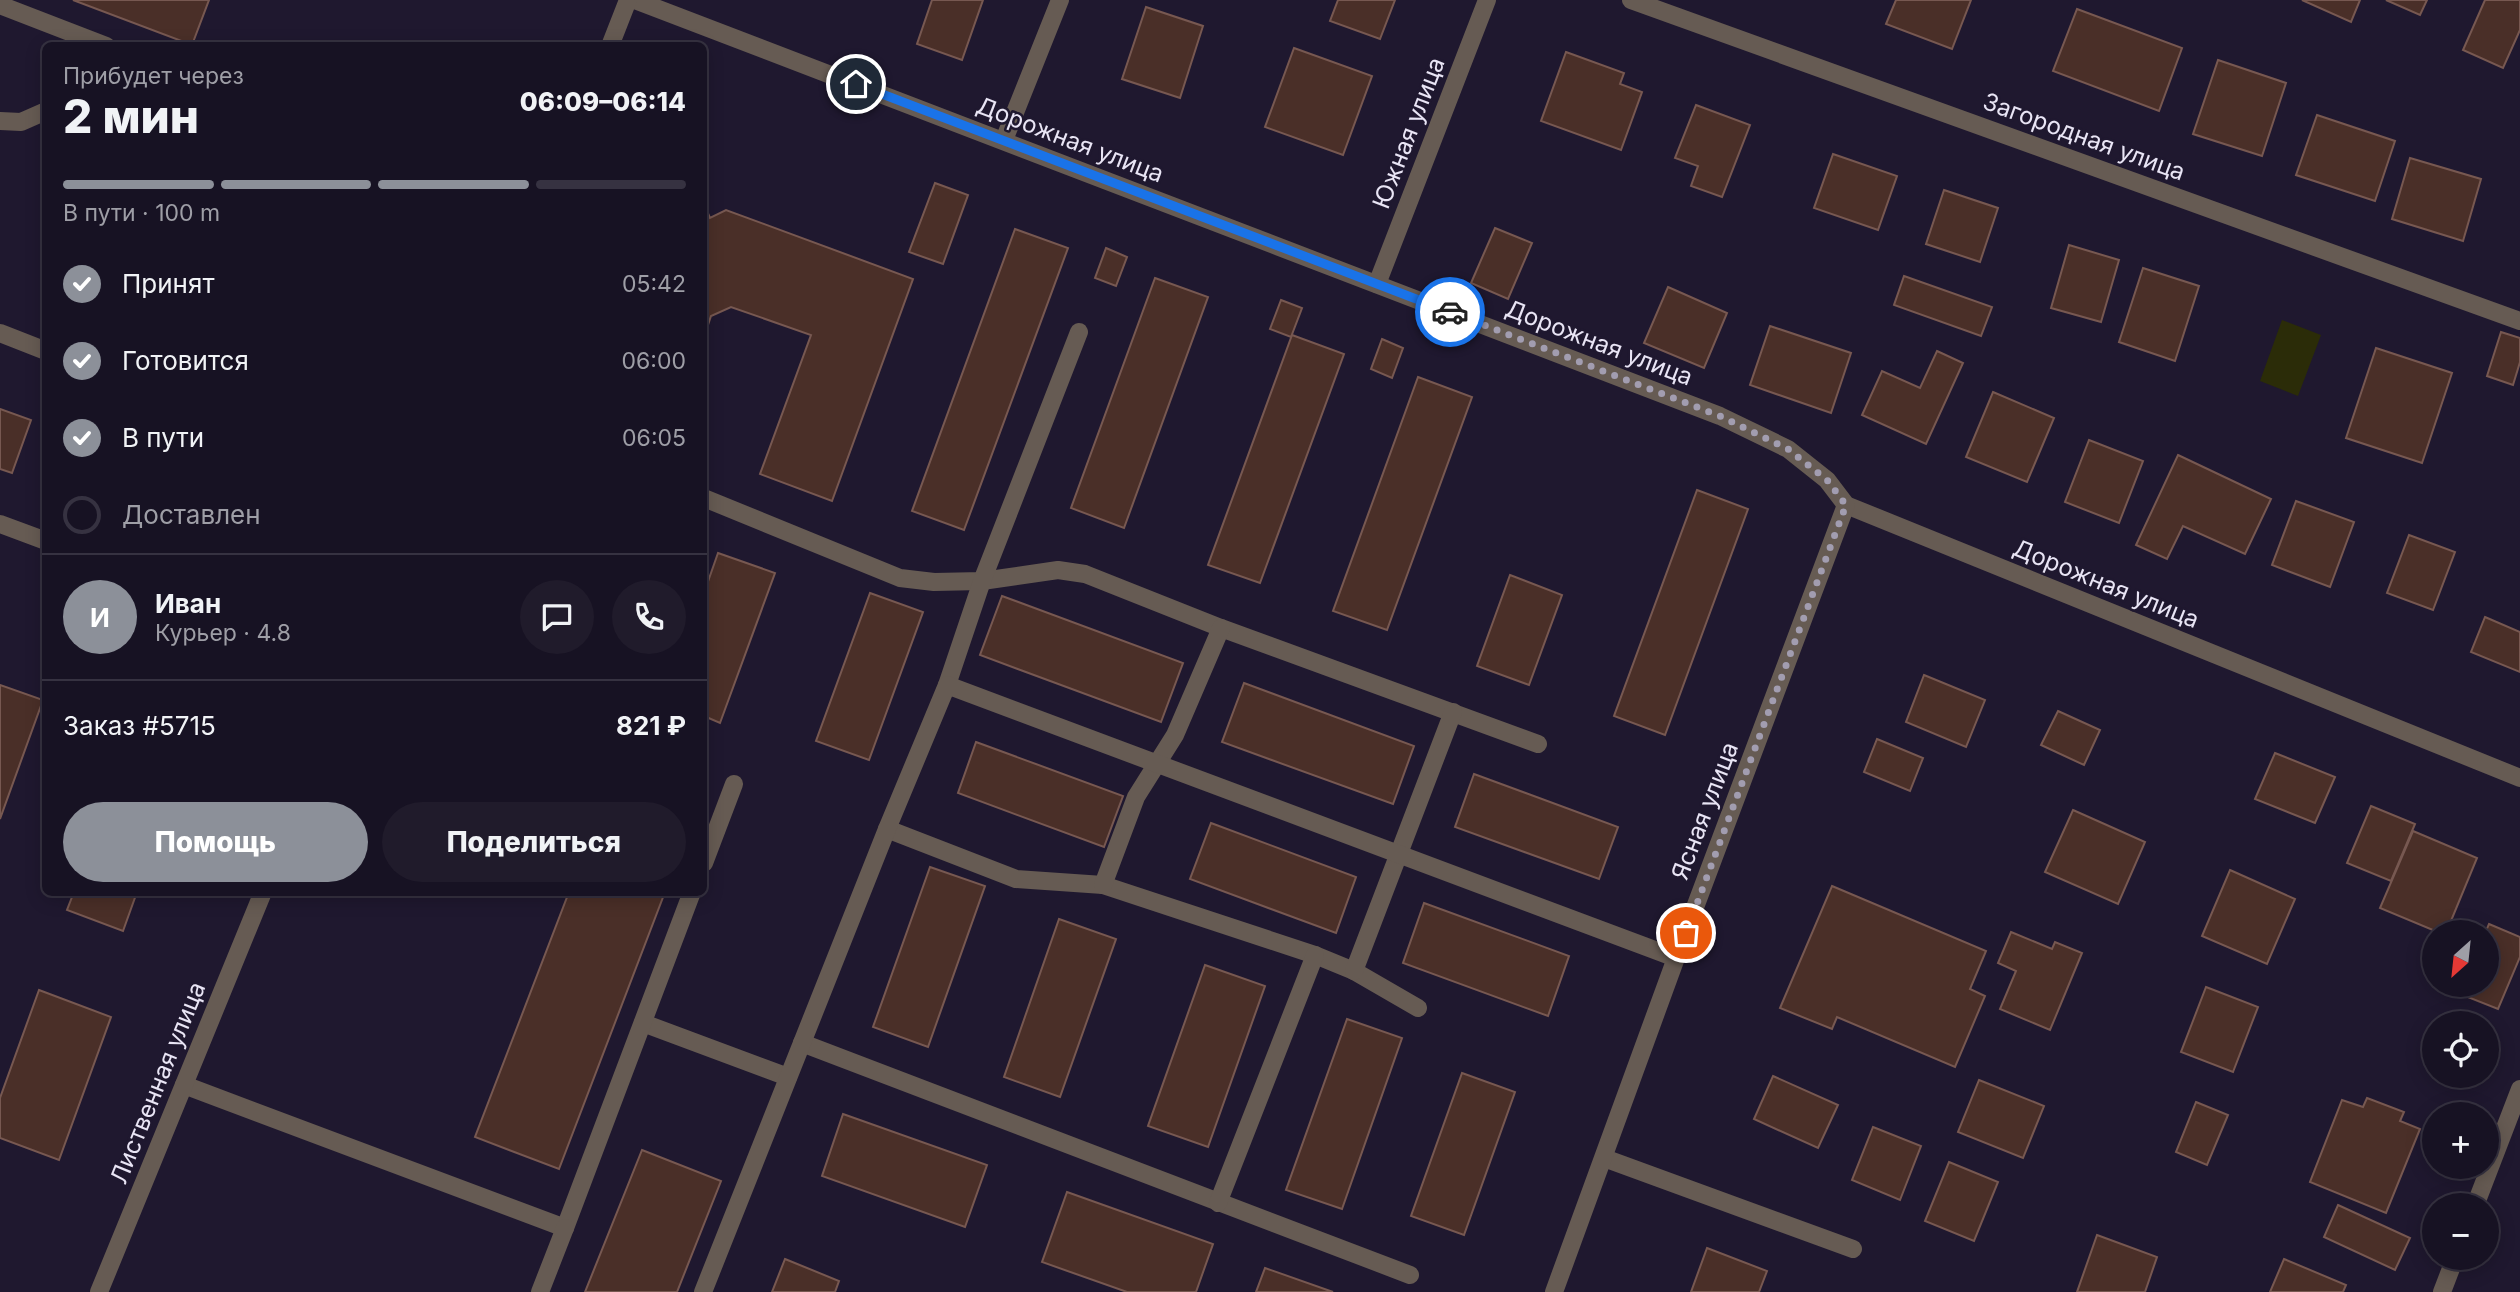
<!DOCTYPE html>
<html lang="ru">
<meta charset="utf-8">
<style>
body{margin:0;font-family:Inter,sans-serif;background:#201b2b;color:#f1f3f6;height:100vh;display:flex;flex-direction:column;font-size:26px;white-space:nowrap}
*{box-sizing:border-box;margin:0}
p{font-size:23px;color:#9e9ea6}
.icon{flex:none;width:38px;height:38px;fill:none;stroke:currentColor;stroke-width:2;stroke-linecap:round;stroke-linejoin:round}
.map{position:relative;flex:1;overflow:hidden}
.side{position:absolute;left:42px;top:42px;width:665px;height:854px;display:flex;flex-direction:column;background:#171223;border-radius:10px;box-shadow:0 4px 18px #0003,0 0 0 2px #363241}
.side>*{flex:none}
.needle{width:46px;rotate:207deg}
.fabs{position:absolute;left:2422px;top:920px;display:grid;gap:14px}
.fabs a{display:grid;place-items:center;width:77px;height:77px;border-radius:50%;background:#171223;box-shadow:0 4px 18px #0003,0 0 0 2px #363241;font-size:35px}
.pin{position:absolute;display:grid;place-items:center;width:60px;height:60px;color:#fff;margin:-30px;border:4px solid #fff;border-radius:50%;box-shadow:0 2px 7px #0007}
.courier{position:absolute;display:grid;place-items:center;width:70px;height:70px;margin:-35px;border:5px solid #1a73e8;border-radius:50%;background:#fff;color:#222;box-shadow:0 2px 9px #0007}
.headline em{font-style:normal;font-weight:800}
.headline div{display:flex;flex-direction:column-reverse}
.headline{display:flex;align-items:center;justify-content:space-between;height:119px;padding:0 21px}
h1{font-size:46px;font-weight:800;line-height:52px}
.bar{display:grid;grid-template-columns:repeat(4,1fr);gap:10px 7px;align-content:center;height:84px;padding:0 21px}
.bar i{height:9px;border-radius:5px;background:#363241}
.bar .selected{background:#8c9099}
.bar p{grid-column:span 4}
.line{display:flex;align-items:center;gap:18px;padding:0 21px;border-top:2px solid #363241}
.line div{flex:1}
.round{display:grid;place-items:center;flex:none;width:74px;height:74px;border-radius:37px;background:#201b2b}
ol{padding:0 21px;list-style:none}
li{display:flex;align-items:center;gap:21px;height:77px}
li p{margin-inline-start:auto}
li .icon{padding:7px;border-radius:50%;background:#8c9099;color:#fff;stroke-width:4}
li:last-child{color:#9e9ea6}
li i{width:38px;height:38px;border:4px solid #363241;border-radius:50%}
.cta{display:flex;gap:14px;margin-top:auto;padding:14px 21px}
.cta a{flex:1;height:80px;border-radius:42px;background:#8c9099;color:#fff;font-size:28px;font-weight:800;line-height:80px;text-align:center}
.cta a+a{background:#201b2b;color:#f1f3f6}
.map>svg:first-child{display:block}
.green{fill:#2b2c08}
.building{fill:#4a2f28;stroke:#775851;stroke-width:2}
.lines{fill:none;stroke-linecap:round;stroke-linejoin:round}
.lane{stroke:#665b53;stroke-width:18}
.street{stroke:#665b53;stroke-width:18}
.done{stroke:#a29db0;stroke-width:7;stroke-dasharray:0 12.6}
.route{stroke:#1a73e8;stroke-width:9}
.labels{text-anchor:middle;stroke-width:5;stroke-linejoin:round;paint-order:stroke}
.street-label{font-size:24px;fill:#e9e5f5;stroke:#1f182f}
</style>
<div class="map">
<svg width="2520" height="1292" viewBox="0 0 2520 1292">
<rect width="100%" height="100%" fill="#1f182f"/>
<polygon class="green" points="2282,320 2321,335 2298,396 2260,381"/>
<g class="building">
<polygon points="73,0 209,0 192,45"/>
<polygon points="932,0 983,0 962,60 917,44"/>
<polygon points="1338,0 1395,0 1380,39 1330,21"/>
<polygon points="1896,0 1971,0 1952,49 1886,24"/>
<polygon points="2302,0 2360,0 2351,22"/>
<polygon points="2386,0 2427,0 2420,15"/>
<polygon points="2485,0 2520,0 2520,30 2503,68 2463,50"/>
<polygon points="1146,7 1203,26 1180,98 1122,79"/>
<polygon points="2077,9 2182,48 2159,111 2053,71"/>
<polygon points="1294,48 1372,76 1343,155 1265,127"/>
<polygon points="1566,52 1624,73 1620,84 1642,92 1621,150 1541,121"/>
<polygon points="2218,60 2286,83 2262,156 2193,134"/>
<polygon points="1696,105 1750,125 1722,197 1691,186 1698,166 1675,158"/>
<polygon points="2317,115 2395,141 2375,201 2296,175"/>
<polygon points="1833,154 1897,176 1878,230 1814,208"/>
<polygon points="2410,158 2481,179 2463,241 2392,219"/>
<polygon points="935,183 968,195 943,264 909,252"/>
<polygon points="1944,190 1998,208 1980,262 1926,244"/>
<polygon points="704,204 710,218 726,210 913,279 832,501 760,474 811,335 731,307 711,316 704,337"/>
<polygon points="1495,228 1532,243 1508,299 1471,283"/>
<polygon points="1015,229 1068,248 964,530 912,511"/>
<polygon points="2069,245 2119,260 2101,322 2051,308"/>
<polygon points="1106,248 1127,257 1116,286 1095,278"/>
<polygon points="2143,268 2199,286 2175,361 2119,342"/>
<polygon points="1904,276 1992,307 1981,336 1894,305"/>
<polygon points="1155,278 1208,297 1124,528 1071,508"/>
<polygon points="1668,287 1727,313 1704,368 1644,343"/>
<polygon points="1281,300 1302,308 1291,337 1270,329"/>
<polygon points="1770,326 1851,353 1831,413 1750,385"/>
<polygon points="2501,332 2520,338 2520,362 2513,385 2487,376"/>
<polygon points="1292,335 1344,354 1260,583 1208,565"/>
<polygon points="1382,339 1403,348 1392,378 1371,369"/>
<polygon points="2376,348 2452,373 2422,463 2346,438"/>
<polygon points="1937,351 1963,363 1926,444 1862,415 1882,371 1920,388"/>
<polygon points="1418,377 1472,397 1387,630 1333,611"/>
<polygon points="1993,392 2054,418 2027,482 1966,457"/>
<polygon points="0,409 31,420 12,473 0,469"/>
<polygon points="2089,440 2143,461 2119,523 2065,502"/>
<polygon points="2178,455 2271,499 2245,554 2183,526 2167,559 2136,545"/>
<polygon points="1697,490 1748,509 1665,735 1614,716"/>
<polygon points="2296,501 2354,522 2330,587 2272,565"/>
<polygon points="2409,535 2455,552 2433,610 2387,593"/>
<polygon points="718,553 775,573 720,723 704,716 704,593"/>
<polygon points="1510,575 1562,595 1529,685 1477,666"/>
<polygon points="870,593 923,612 869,760 816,741"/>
<polygon points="1002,596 1183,663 1161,722 980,655"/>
<polygon points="2485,617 2520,632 2520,672 2471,652"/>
<polygon points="1924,675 1985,700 1966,747 1906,722"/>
<polygon points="1244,683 1414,746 1393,804 1222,742"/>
<polygon points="0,685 43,700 0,819"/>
<polygon points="2058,711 2100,730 2084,765 2041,745"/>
<polygon points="1877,739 1923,758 1910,791 1864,772"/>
<polygon points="976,742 1123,796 1104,847 958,793"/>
<polygon points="2275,753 2335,777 2315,823 2255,799"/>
<polygon points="1474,774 1618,827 1599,879 1455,827"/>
<polygon points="2371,806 2415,824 2391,881 2347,863"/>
<polygon points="2073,810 2145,842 2118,904 2045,872"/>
<polygon points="1211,823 1356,877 1336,933 1190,879"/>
<polygon points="2413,831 2477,858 2446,933 2440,933 2380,908"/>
<polygon points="930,867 985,886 928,1047 873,1027"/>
<polygon points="2230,870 2295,899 2267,964 2202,936"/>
<polygon points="1832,886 1986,951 1970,989 1985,996 1955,1067 1837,1017 1832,1029 1780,1008"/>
<polygon points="74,892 137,892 123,931 67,910"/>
<polygon points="569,892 665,892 559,1169 475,1137"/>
<polygon points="1424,903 1569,956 1548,1016 1403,963"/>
<polygon points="1059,919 1116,939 1060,1097 1004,1077"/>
<polygon points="2489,924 2520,937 2520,957 2498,1009 2460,994 2463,985 2487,985 2485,933"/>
<polygon points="2011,932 2052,949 2055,942 2082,953 2050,1030 2000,1009 2016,971 1998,963"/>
<polygon points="1205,965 1265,986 1208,1147 1148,1126"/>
<polygon points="2206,987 2258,1007 2233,1072 2181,1052"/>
<polygon points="39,990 111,1017 59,1160 0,1138 0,1098"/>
<polygon points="1347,1019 1402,1038 1342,1209 1286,1190"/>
<polygon points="1462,1073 1515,1092 1464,1235 1411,1216"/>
<polygon points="1773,1076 1838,1105 1818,1148 1754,1119"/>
<polygon points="1979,1080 2044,1106 2023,1158 1958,1132"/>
<polygon points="2367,1098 2404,1112 2400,1121 2420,1129 2386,1213 2310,1182 2342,1100 2363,1107"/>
<polygon points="2196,1102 2228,1115 2207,1165 2176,1152"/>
<polygon points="843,1114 987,1165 965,1227 822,1176"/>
<polygon points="1873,1127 1921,1146 1900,1200 1852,1180"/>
<polygon points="642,1150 721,1181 677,1292 585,1292"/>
<polygon points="1949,1162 1998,1182 1974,1241 1925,1221"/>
<polygon points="1067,1192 1213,1244 1196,1292 1127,1292 1042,1262"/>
<polygon points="2338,1205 2410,1238 2395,1270 2324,1237"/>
<polygon points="2097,1235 2157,1257 2145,1292 2077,1292"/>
<polygon points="1707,1248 1767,1271 1759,1292 1691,1292"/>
<polygon points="785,1259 839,1281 835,1292 772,1292"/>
<polygon points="2284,1259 2346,1285 2343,1292 2270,1292"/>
<polygon points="1265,1268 1333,1292 1256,1292"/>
</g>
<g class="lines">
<g class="lane">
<polyline points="0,5 106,46"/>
<polyline points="0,121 21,122 46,111"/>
<polyline points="0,333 46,351"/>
<polyline points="704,498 900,578 934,582 982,581 1058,570 1085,574 1221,628 1538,744"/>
<polyline points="0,524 46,541"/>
<polyline points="947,685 982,581 1079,332"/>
<polyline points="887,829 1016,879 1103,885 1315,955 1354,971 1418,1008"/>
<polyline points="704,863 734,784"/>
<polyline points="1103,885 1136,797 1175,735 1221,628"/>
<polyline points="1354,971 1453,712"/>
<polyline points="643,1023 788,1077"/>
<polyline points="802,1043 1410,1275"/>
<polyline points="184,1085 565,1228 692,892"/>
<polyline points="1604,1158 1853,1249"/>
<polyline points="1218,1203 1315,955"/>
<polyline points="540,1292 565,1228"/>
<polyline points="703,1292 887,829 947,685 1676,958"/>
</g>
<g class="street">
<polyline points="635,0 1720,416 1788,449 1827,480 1846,505 2520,778"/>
<polyline points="1631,0 2520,321"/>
<polyline points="610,46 628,0"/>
<polyline points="1004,140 1060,0"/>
<polyline points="1377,284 1487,0"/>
<polyline points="2475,1206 2520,1089"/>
<polyline points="99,1292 263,892"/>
<polyline points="1554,1292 1676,958 1846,505"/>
<polyline points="2442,1292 2455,1258"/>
</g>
</g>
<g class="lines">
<polyline class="done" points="1450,312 1720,416 1788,449 1827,480 1846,505 1686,933"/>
<polyline class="route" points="856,84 1450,312"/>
</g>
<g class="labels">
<g class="street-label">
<text transform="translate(1409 133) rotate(-69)" y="8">Южная улица</text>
<text transform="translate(2084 137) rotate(20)" y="8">Загородная улица</text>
<text transform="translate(1070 140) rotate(21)" y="8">Дорожная улица</text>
<text transform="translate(1599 343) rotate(21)" y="8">Дорожная улица</text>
<text transform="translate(2106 584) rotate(22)" y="8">Дорожная улица</text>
<text transform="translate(1705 811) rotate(-69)" y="8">Ясная улица</text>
<text transform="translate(158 1083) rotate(-68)" y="8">Лиственная улица</text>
</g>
</g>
</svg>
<div class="fabs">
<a><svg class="needle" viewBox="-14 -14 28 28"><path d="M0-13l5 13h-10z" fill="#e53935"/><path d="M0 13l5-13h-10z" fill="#9e9ea6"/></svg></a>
<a><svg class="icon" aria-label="locate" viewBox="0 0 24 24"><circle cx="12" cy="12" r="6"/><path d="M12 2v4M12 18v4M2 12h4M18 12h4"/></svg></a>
<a>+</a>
<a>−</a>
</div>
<div class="pin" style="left:1686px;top:933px;background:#ea580c"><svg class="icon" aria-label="bag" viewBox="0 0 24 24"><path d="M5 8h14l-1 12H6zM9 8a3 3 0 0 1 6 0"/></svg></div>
<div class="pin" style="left:856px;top:84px;background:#1f2937"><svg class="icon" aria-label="home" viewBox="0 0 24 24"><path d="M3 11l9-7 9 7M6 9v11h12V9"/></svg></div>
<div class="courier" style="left:1450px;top:312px"><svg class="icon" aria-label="car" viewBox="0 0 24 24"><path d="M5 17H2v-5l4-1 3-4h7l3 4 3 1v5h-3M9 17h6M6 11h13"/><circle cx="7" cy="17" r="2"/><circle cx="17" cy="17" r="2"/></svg></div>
<section class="side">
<div class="headline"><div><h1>2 мин</h1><p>Прибудет через</p></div><em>06:09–06:14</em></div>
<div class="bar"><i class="selected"></i><i class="selected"></i><i class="selected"></i><i></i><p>В пути · 100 m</p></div>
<ol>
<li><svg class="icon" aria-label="check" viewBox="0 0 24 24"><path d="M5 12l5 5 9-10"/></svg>Принят<p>05:42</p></li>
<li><svg class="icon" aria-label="check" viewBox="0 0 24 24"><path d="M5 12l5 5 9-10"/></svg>Готовится<p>06:00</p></li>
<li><svg class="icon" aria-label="check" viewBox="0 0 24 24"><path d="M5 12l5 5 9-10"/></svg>В пути<p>06:05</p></li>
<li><i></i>Доставлен</li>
</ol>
<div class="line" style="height:126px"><b class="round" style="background:#8c9099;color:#fff">И</b><div><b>Иван</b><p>Курьер · 4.8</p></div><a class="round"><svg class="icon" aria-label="chat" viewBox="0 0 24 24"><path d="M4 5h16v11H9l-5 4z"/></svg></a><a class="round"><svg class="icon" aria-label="phone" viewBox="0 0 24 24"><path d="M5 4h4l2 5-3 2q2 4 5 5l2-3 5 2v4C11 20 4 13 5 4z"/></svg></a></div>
<div class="line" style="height:91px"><div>Заказ #5715</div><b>821 ₽</b></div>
<div class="cta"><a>Помощь</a><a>Поделиться</a></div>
</section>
</div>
